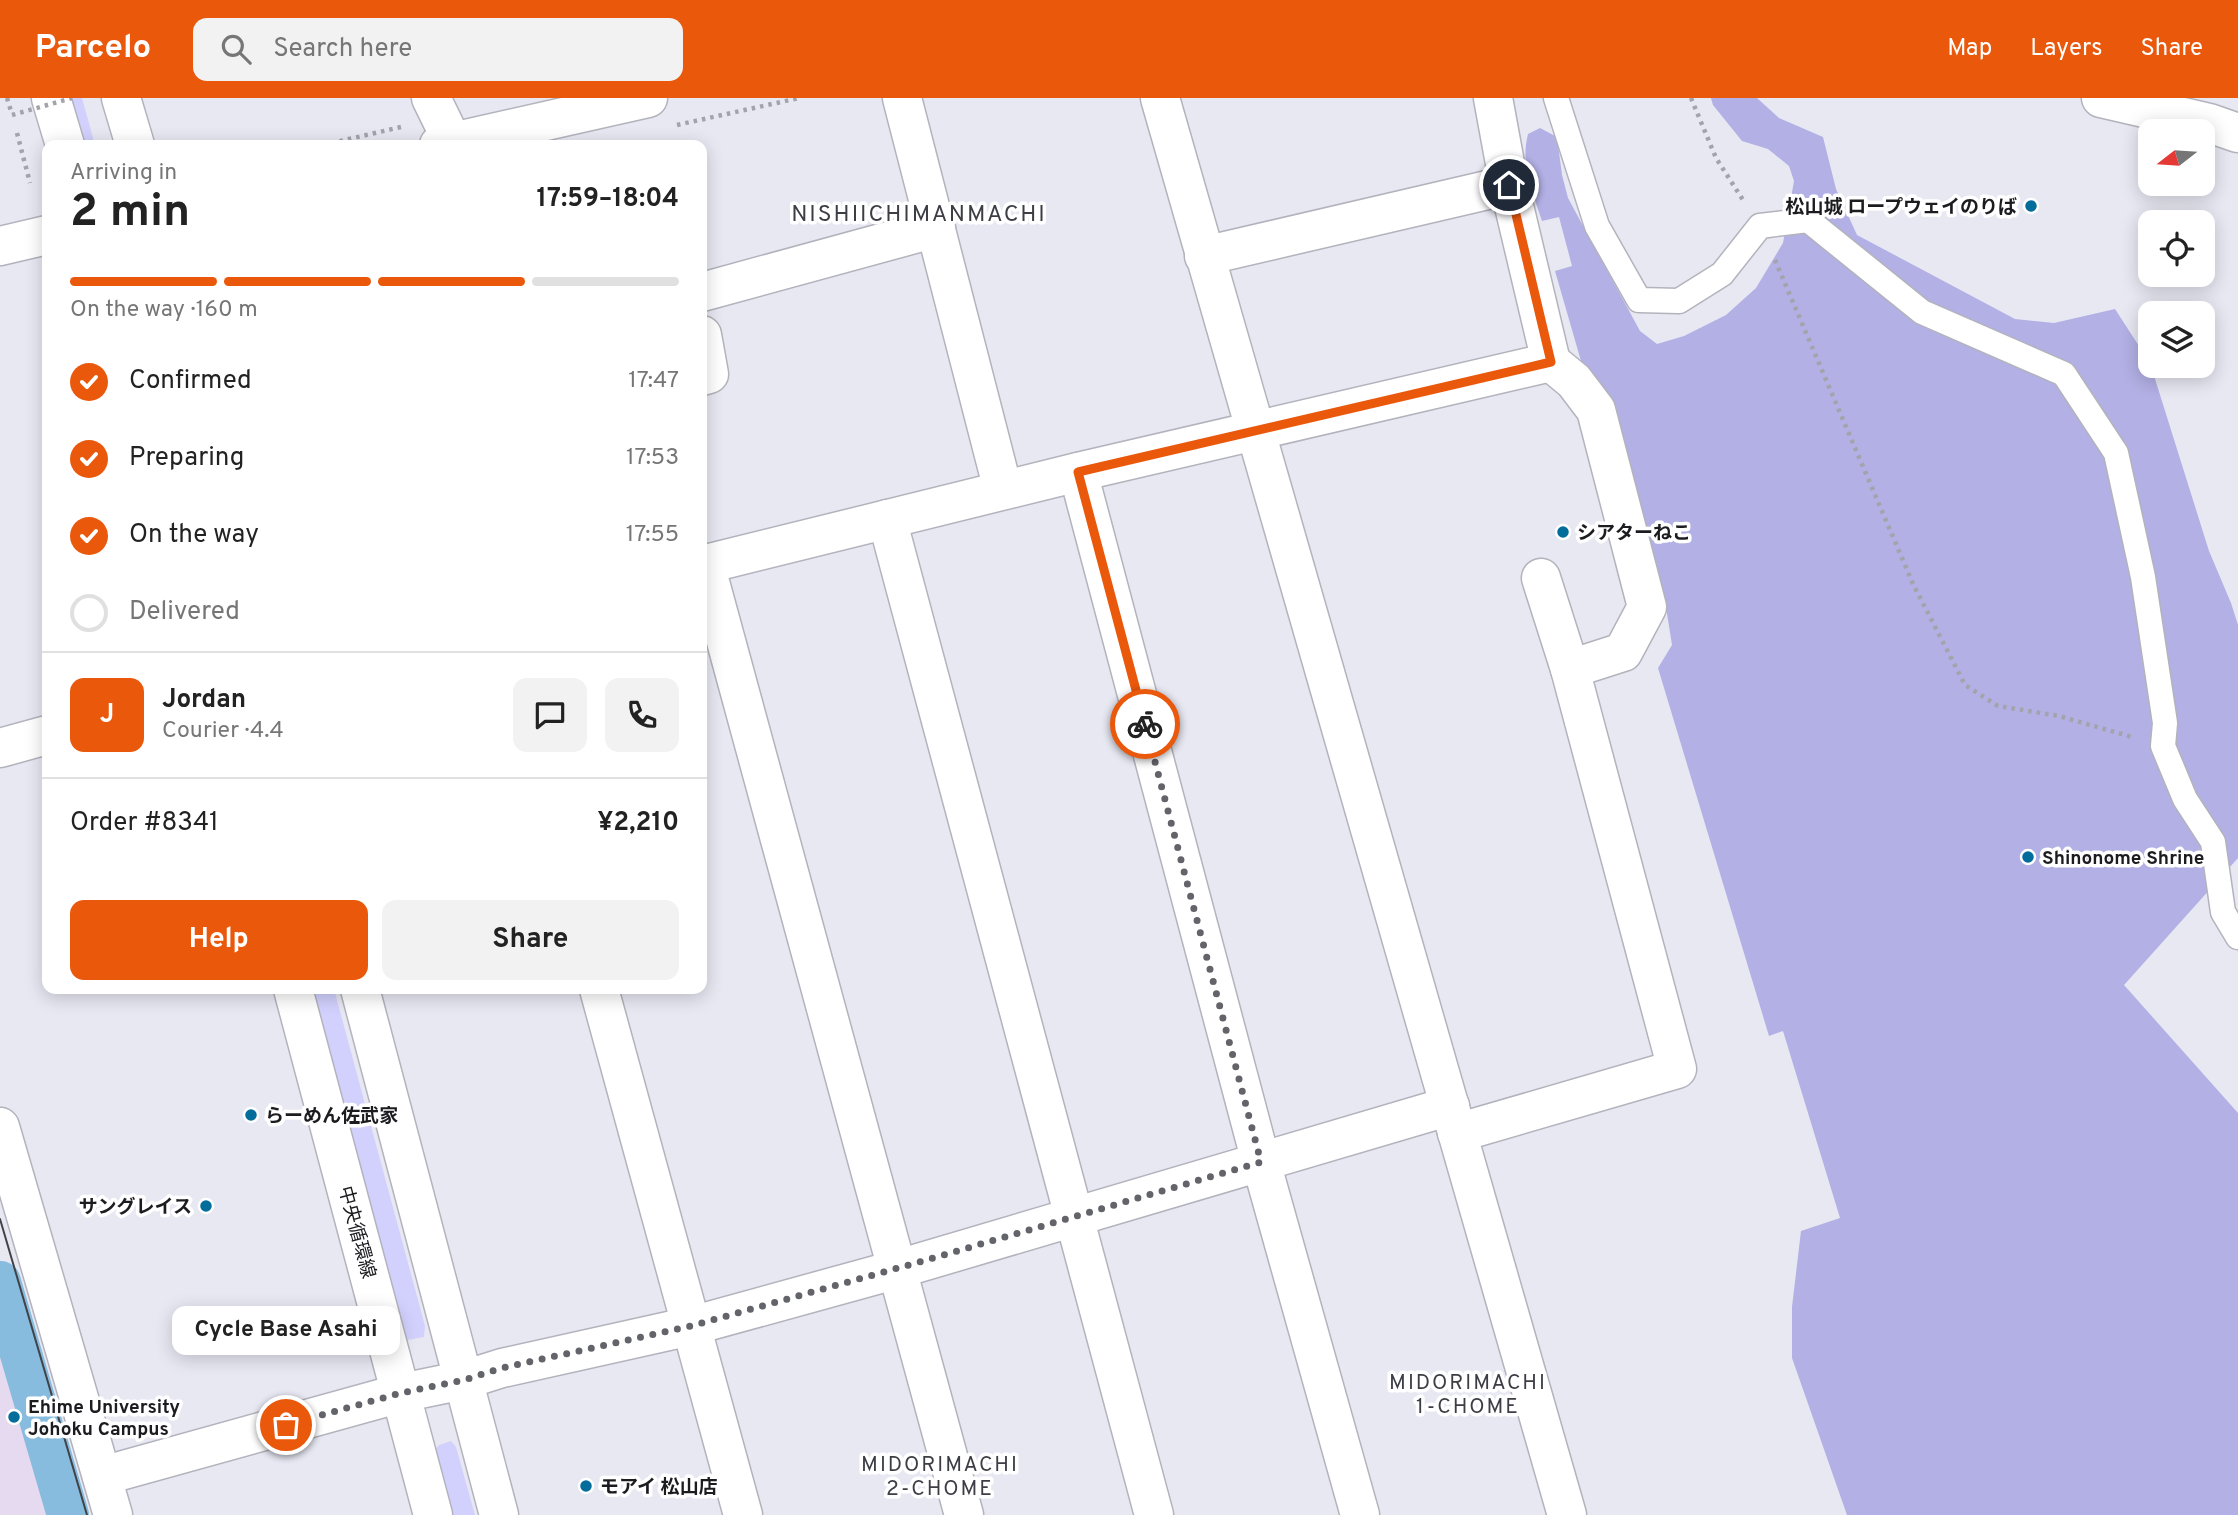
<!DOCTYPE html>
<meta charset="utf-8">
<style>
body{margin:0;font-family:Overpass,"Noto Sans JP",sans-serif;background:#f2f2f2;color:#222;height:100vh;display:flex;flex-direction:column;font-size:26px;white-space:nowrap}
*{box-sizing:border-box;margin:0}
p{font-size:23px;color:#767676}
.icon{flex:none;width:38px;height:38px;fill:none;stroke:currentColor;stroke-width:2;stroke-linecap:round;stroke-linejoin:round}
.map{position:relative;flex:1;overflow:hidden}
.sheet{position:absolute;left:42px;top:42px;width:665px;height:854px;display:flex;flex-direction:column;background:#fff;border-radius:14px;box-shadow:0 4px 18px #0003}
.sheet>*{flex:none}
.needle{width:46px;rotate:253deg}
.buttons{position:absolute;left:2138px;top:21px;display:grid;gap:14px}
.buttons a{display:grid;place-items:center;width:77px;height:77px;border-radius:14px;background:#fff;box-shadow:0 4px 18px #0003;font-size:35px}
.pin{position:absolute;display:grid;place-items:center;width:60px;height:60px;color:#fff;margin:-30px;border:4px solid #fff;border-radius:50%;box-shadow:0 2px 7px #0007}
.courier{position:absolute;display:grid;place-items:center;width:70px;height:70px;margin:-35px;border:5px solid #ea580c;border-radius:50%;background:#fff;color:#222;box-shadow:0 2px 9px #0007}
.bubble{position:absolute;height:49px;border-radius:14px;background:#fff;box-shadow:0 4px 18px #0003;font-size:23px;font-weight:700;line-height:49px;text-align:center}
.head em{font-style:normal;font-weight:700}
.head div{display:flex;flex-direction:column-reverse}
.head{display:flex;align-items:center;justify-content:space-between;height:119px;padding:0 28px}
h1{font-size:46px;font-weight:700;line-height:52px}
.bar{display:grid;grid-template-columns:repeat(4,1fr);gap:10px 7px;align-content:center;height:84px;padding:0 28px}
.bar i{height:9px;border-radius:5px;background:#e0e0e0}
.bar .selected{background:#ea580c}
.bar p{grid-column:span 4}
.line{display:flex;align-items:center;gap:18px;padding:0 28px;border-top:2px solid #e0e0e0}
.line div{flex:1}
.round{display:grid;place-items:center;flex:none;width:74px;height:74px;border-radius:14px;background:#f2f2f2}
ol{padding:0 28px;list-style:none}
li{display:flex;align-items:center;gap:21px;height:77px}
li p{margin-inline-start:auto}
li .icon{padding:7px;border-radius:50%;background:#ea580c;color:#fff;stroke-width:4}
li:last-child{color:#767676}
li i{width:38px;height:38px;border:4px solid #e0e0e0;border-radius:50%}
.action{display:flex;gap:14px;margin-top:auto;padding:14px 28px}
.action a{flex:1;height:80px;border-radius:14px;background:#ea580c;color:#fff;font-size:28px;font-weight:700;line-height:80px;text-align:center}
.action a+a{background:#f2f2f2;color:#222}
header{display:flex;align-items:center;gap:42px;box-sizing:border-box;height:98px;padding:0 35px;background:#ea580c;color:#fff}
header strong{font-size:33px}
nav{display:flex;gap:38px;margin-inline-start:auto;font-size:24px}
.search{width:490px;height:63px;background:#f2f2f2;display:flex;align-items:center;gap:18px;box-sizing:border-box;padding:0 24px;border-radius:14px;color:#767676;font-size:26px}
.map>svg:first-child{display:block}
.education{fill:#e5daef}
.green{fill:#d2d1fe}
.forest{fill:#b2b0e4}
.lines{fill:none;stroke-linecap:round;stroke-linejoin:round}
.canal{stroke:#87bcde;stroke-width:42}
.service-casing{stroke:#b3b3bd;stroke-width:27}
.minor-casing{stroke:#b3b3bd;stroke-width:41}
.tertiary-casing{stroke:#b3b3bd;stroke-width:41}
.path{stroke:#a3a3ab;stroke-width:4.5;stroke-dasharray:3.5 5;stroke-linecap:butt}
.service{stroke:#fff;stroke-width:24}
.minor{stroke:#fff;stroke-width:38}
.tertiary{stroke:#fff;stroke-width:38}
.tram{stroke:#424247;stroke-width:2}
.path-bridge{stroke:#a3a3ab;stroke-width:4.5;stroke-dasharray:3.5 5;stroke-linecap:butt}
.done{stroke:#63636a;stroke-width:7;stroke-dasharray:0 12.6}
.route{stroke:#ea580c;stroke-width:9}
.poi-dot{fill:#026d9a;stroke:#fff;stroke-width:2.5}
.labels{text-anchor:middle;stroke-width:7;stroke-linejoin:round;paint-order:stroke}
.poi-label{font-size:19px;font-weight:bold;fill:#1c1c20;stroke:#fff;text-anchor:start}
.street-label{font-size:19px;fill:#1c1c20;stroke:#fff}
.neighbourhood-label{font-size:21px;letter-spacing:2px;fill:#3d3d46;stroke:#fff}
.quarter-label{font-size:23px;letter-spacing:2px;fill:#3d3d46;stroke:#fff}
</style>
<header>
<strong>Parcelo</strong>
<div class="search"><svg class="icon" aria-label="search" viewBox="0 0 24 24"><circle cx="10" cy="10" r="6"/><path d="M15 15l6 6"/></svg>Search here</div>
<nav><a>Map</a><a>Layers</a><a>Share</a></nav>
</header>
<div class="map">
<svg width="2238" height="1417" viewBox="0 0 2238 1417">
<rect width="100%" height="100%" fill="#e8e8f3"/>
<polygon class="education" points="0,1220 57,1417 0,1417"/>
<g class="green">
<polygon points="70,0 82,0 95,47 84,47"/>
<polygon points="308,891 334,891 425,1228 424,1239 407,1242 405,1239"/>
<polygon points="451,1343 456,1349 475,1417 451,1417 434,1353 439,1347"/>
</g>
<path class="forest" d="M1711 0H1757L1779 20 1823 39 1836 91 1857 137 2015 221 2054 225 2115 211 2150 265 2209 453 2231 505 2238 527V760L2124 887 2238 1015V1417H1847L1792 1260V1209L1801 1133 1840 1120 1783 933 1769 938 1658 570 1672 547 1665 503 1608 309 1581 263 1555 173 1572 168 1559 119 1542 123C1532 92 1520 69 1528 36L1540 30 1557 39 1562 77 1568 100 1640 233 1657 246 1684 238 1726 217 1756 190 1783 145 1794 83 1789 68 1768 51 1742 43 1713 7Z"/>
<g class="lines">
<polyline class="canal" points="0,1184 68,1417"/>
<defs>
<polyline id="service" points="1556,0 1597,128 1639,202 1679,203 1722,176 1760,128 1808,122 1922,214 2064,276 2116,355 2143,479 2165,625 2163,648 2185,701 2213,744 2223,814 2238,839"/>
<g id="minor">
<polyline points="431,0 454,47"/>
<polyline points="902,0 1003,392"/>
<polyline points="2101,0 2209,25 2238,35"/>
<polyline points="1204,158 1509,87"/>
<polyline points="702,194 936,130"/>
<polyline points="702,237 709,276 702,278"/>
<polyline points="1078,374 1261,1064 1360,1417"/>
<polyline points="887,421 1154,1417"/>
<polyline points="705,466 964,1417"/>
<polyline points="702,467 1078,374 1551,264 1509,87 1493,0"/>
<polyline points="1541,480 1570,571"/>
<polyline points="0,650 47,637"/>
<polyline points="599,891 743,1417"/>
<polyline points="0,1029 113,1417"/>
<polyline points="1457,1035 1677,971 1570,571 1623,554 1647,509 1596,312 1574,283 1551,264"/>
<polyline points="102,1378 401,1295 464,1282 502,1270 691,1228 898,1171 1450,1008"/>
</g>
<g id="tertiary">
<polyline points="51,0 65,47"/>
<polyline points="121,0 135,47"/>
<polyline points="1160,0 1567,1417"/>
<polyline points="439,47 648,0"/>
<polyline points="0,148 47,137"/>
<polyline points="293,891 433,1417"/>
<polyline points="360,891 499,1417"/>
</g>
</defs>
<use href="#service" class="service-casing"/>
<use href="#minor" class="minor-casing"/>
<use href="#tertiary" class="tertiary-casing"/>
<g class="path">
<polyline points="7,0 11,13"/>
<polyline points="1691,0 1716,60 1743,102"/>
<polyline points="677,27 799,0"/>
<polyline points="17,35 30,85"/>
<polyline points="323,47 401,29"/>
<polyline points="1775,162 1913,486 1965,587 1998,608 2059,618 2132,639"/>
</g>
<use href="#service" class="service"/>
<use href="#minor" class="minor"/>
<use href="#tertiary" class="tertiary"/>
<polyline class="tram" points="0,1121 87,1417"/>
<polyline class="path-bridge" points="12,17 72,0"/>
</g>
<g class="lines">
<polyline class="done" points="286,1327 401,1295 464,1282 502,1270 691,1228 923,1163 1261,1064 1145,626"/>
<polyline class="route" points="1145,626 1078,374 1551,264 1509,87"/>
</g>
<g class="poi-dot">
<circle cx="2031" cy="108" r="7"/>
<circle cx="1563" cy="434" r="7"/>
<circle cx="2028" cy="759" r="7"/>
<circle cx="251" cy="1017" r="7"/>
<circle cx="206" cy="1108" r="7"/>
<circle cx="14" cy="1319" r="7"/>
<circle cx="586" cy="1388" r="7"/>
</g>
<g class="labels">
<g class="poi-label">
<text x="2017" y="115" text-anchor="end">松山城 ロープウェイのりば</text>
<text x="1577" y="441">シアターねこ</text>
<text x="2042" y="766">Shinonome Shrine</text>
<text x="265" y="1024">らーめん佐武家</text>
<text x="192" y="1115" text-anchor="end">サングレイス</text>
<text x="28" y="1315">Ehime University<tspan x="28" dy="22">Johoku Campus</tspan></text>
<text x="600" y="1395">モアイ 松山店</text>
</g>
<g class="street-label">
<text transform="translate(358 1134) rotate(75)" y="7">中央循環線</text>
</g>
<g class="neighbourhood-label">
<text x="1468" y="1291">MIDORIMACHI<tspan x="1468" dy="24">1-CHOME</tspan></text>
<text x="940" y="1373">MIDORIMACHI<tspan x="940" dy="24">2-CHOME</tspan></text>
</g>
<g class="quarter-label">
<text x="919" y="123">NISHIICHIMANMACHI</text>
</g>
</g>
</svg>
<div class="buttons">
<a><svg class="needle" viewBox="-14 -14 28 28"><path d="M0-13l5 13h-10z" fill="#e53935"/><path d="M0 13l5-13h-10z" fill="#767676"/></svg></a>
<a><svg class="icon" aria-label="locate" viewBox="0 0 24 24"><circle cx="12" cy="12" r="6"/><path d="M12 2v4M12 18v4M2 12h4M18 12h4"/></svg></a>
<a><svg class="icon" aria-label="layers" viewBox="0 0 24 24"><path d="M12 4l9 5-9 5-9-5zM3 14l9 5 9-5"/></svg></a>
</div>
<div class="pin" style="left:286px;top:1327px;background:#ea580c"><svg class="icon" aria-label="bag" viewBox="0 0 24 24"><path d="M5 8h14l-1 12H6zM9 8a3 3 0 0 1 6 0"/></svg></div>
<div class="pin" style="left:1509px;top:87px;background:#1f2937"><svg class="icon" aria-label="home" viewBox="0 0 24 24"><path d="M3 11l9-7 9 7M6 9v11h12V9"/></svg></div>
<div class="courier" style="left:1145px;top:626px"><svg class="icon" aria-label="bike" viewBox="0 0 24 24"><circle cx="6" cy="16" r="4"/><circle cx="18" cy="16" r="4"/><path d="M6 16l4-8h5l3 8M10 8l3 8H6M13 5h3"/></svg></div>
<div class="bubble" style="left:172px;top:1208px;width:228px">Cycle Base Asahi</div>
<section class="sheet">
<div class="head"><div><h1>2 min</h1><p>Arriving in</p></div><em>17:59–18:04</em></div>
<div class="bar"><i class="selected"></i><i class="selected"></i><i class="selected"></i><i></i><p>On the way · 160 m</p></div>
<ol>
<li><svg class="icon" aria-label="check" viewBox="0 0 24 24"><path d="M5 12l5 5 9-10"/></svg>Confirmed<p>17:47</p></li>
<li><svg class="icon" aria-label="check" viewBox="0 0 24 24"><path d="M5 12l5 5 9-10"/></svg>Preparing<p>17:53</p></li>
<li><svg class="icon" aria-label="check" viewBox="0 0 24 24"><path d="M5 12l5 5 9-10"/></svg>On the way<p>17:55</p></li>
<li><i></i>Delivered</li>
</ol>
<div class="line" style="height:126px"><b class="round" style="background:#ea580c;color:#fff">J</b><div><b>Jordan</b><p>Courier · 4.4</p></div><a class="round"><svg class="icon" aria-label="chat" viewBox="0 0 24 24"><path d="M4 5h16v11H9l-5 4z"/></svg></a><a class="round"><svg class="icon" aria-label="phone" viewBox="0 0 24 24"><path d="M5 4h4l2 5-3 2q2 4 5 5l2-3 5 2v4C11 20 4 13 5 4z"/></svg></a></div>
<div class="line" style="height:91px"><div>Order #8341</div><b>¥2,210</b></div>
<div class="action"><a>Help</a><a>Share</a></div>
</section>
</div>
